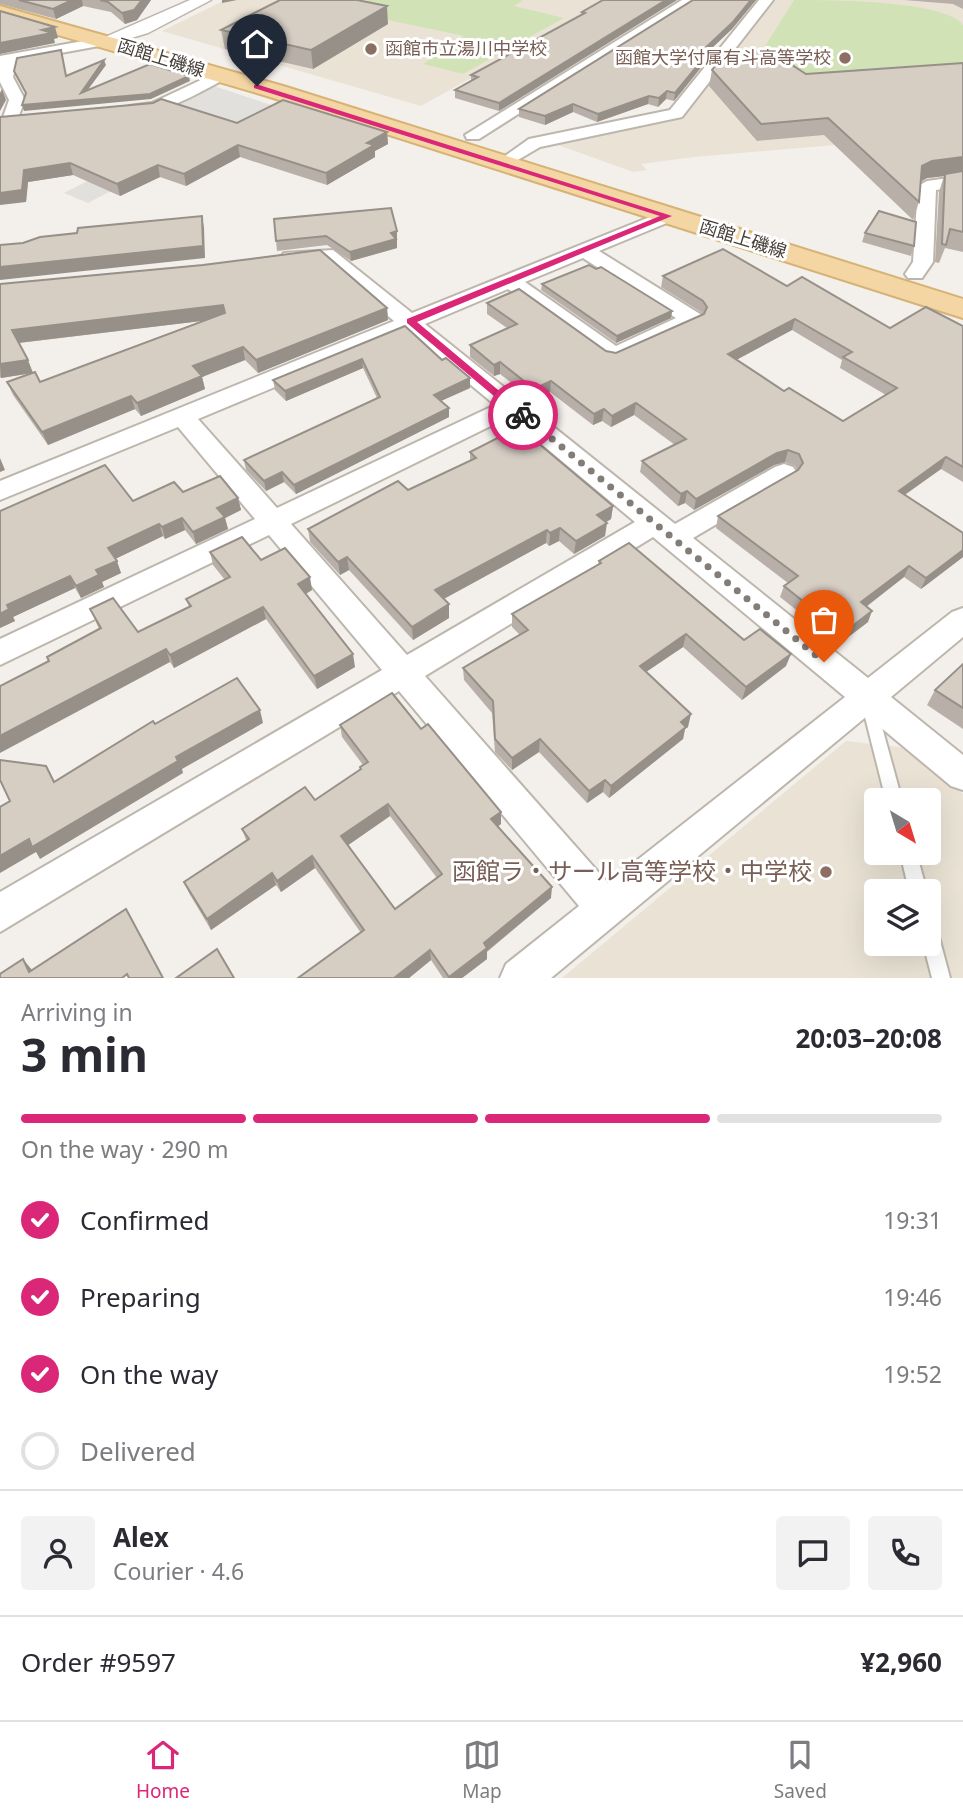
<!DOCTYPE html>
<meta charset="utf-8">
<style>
body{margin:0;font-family:"Noto Sans","Noto Sans JP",sans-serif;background:#f2f2f3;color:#2b2b33;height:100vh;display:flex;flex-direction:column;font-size:26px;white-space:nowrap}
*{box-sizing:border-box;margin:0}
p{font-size:23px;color:#7c7c81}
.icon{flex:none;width:38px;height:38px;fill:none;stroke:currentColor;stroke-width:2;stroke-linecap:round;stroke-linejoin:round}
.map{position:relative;height:978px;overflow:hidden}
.sheet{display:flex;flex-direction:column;background:#fff;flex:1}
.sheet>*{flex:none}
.needle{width:46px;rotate:142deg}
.controls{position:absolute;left:864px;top:788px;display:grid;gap:14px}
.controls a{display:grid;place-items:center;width:77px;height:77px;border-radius:7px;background:#fff;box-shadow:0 7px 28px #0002;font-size:35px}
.pin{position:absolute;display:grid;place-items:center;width:60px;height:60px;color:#fff;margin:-72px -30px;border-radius:50% 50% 50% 0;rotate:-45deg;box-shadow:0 0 7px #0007}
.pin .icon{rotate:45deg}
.courier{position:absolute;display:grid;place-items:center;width:70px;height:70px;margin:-35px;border:5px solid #db2777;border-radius:50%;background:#fff;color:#222;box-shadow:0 2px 9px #0007}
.overview em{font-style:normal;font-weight:700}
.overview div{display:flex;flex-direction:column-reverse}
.overview{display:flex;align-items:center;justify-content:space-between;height:119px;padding:0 21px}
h1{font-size:46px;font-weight:700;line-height:52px}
.bar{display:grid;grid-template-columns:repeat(4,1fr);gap:10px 7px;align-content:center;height:84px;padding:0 21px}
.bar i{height:9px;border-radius:5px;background:#e1e1e2}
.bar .selected{background:#db2777}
.bar p{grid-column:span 4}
.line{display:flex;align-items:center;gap:18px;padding:0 21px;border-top:2px solid #e1e1e2}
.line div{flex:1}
.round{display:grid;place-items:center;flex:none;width:74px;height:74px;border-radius:7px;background:#f2f2f3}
ol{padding:0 21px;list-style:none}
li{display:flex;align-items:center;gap:21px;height:77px}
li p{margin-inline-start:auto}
li .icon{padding:7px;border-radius:50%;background:#db2777;color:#fff;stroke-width:4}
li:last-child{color:#7c7c81}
li i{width:38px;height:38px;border:4px solid #e1e1e2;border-radius:50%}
.menu{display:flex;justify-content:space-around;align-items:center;height:98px;border-top:2px solid #e1e1e2;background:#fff;font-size:19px;color:#7c7c81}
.menu a{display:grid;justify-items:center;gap:4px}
.menu .selected{color:#db2777}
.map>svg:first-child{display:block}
.education{fill:#eae3d5;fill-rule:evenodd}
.green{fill:#d2e2b7}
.parking{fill:#e2e0dd}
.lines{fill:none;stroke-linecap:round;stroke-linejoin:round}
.service-casing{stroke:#bdb6ad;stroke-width:4}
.minor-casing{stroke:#bdb6ad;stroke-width:4}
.tertiary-casing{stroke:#bdb6ad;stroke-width:3}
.primary-casing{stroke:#d6b274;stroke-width:4}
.service{fill:#fff;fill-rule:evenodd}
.minor{fill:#fff;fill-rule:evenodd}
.tertiary{fill:#fff;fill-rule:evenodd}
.primary{fill:#f3d6a3;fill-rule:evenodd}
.wall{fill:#b8b0a8;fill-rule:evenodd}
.shaded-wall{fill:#969088}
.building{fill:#d6cdc3;stroke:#969088;stroke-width:2;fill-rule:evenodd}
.route{fill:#db2777}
.done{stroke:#837d77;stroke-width:7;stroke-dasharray:0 12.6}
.education-dot{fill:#8d6e63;stroke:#fff;stroke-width:2.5}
.labels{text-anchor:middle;stroke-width:6;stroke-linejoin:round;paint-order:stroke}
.far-education-label{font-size:18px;fill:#785e54;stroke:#fff;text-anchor:start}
.far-street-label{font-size:18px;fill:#464039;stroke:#fff}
.near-education-label{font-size:24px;fill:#785e54;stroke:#fff;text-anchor:end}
</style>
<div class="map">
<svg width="963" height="978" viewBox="0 0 963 978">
<rect width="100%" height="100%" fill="#f3efea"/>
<g class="education">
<polygon points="225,0 611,0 421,106 162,31"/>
<polygon points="773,0 963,0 963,134 694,157 641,164 647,170 633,172 550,142 681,116"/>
<path d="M846 741 908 748 963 794V978H562ZM877 800H929V852H877ZM877 891H929V943H877Z"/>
</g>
<g class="green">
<polygon points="314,0 523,0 514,6 564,18 463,74 423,64 464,36 307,3"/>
<path d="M794 0C828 0 945 0 963 25V66L790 76 750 70Z"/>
</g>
<polygon class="parking" points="211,85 274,106 88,203 64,193 206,121 168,107"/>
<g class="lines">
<defs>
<g id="service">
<polygon points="869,699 874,701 876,705 902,800 886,800 862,705 864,701"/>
<polygon points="900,852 916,852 927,891 909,891"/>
<polygon points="929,924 935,927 938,933 950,978 932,978 923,943 929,943"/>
</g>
<g id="minor">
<polygon points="682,0 698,0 479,139 467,139 465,135"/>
<polygon points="759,0 773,0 682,117 540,147 504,168 495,163 529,139 670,110"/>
<polygon points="105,37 112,41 110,44 17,61 13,77 25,100 16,123 4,123 2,120 9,100 0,82 0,56"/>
<path d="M220 71 225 73V79C206 89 144 126 127 109L129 106 152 103Z"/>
<polygon points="963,176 963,186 936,190 933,262 922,278 908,278 905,274 913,262 918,186 927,181"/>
<path d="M667 210 676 216 674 220 599 251 700 314 703 319 700 324 614 362 606 360 508 289 425 324 675 524 775 467 784 464 793 467 797 473 793 479 693 538 868 678 952 612 963 608V637L891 697 963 755V790L951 786 867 716 551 978H500L506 964 579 906 399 691 0 932V892L382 670 269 535 0 665V639L255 519 178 427 0 500V481L394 321 322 260 291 263 281 257 284 253 333 250 412 313ZM583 258 676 318 616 346 525 282ZM407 332 495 405 277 508 198 419ZM509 417 635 522 407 655 291 524ZM653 537 845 697 608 883 425 676Z"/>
</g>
<polygon id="tertiary" points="190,0 211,0 148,33 105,46 96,41"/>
<polygon id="primary" points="0,6 283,86 963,299 963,318 267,96 0,18"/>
</defs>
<use href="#service" class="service-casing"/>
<use href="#minor" class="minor-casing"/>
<use href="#tertiary" class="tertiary-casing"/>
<use href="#primary" class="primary-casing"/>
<use href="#service" class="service"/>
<use href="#minor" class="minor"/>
<use href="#tertiary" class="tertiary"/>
<use href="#primary" class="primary"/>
</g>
<g class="wall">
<polygon points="0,0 151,0 137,20 125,24 111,12 83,6 56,19 0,4"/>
<polygon points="603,0 677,0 499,111 455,98 455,90 471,80 471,75 581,15 582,12"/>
<polygon points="692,0 756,0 732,29 707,53 707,60 674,101 666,99 658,107 648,104 597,122 573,112 545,125 519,117 519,109"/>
<polygon points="904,0 963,0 963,9 953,4"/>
<polygon points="388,24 313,69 225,49 221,30"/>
<polygon points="963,63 963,252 945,248 939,263 935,262 939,192 944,176 927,178 921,181 919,202 913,220 824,135 757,141 709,86 712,70 806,74"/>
<polygon points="0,117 237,123 387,132 388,144 375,151 375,157 327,185 240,157 186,186 160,177 120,196 73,175 28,182 26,202"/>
<polygon points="274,219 397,240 397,248 351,261 327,245 277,251"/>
<polygon points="865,233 914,246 911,256 862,242"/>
<polygon points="596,269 672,311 671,318 616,343 541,290 542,284"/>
<path d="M663 276 787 286 890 328 963 326V482L941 469 905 495 963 533V557L921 589 904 577 866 606 868 622 839 644 780 597 784 586 788 583 716 528 718 516 797 470 795 466 785 462 774 465 694 510 685 503 678 506 640 472 642 461 675 445 634 415 611 427 602 421 593 425 550 392 534 400 500 374 494 376 470 357V345L507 328 487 314V303L606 351 616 353 703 315 701 312 661 287ZM792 330 842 360 840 368 886 395 843 421 784 391 736 360Z"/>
<path d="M0 284 387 308 388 320 258 373 245 360 202 377 205 389 141 416 135 409 48 445 13 395 7 382 31 373 1 378 0 377ZM202 321 40 382 33 373 19 343Z"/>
<polygon points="405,326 470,388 441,401 449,408 449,417 296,494 284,482 266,491 246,470 244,460 377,398 363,368 286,401 275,390 273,380"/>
<polygon points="470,452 613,506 611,519 606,522 605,536 574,554 559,541 549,546 546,543 444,599 449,618 413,640 349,570 340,575 310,542 308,529 408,490 470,461"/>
<polygon points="183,492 238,498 241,510 225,518 228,529 196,544 185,530 165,539 163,536 115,559 121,573 102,582 104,587 81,598 75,588 13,617 15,621 0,628 133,501"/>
<polygon points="210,552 261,560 312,590 306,594 355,667 317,689 266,619 174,668 170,662 49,661 99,629 90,609 138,632 189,607 186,599 225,580 213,565"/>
<polygon points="599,561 744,640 786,666 742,700 683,647 646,672 688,727 685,729 683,739 609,798 603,792 587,803 539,752 512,770 495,752 492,713 464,680 463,668 520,635 512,627 512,614 598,565"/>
<polygon points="963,664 963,729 927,705 935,690"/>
<path d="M340 725 421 729 501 812V824L498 826 551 898 487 952V959L462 978H443L431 960 409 978H298L361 933 315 868 281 892 276 885 211 930 189 893 184 882 246 840 242 829 315 800 360 770V767L363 765 342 737ZM390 816 437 878 395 909 348 845Z"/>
</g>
<g class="shaded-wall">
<polygon points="72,0 82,0 83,6 56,19 53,9"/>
<polygon points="142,0 151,0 137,20 125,24 122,13"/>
<polygon points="222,0 237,0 222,3"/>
<polygon points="666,0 677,0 499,111 499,103"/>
<polygon points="751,0 756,0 732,29 700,59 701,52"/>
<polygon points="387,6 388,24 313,69 311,50"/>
<polygon points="55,27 58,38 54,39 55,43 0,54 0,43 42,30"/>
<polygon points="708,53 707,60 674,101 675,93"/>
<polygon points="104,60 106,65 82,98 81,93"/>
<polygon points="189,76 190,81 151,99 24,111 22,105"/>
<polygon points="2,89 6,100 0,111 0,93"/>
<polygon points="667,91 666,99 658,107 659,98"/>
<polygon points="649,96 648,104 597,122 598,114"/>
<polygon points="573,104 573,112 545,125 545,116"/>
<polygon points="387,132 388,144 375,151 375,157 327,185 326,173 367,143"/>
<polygon points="238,145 240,157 186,186 184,174"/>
<polygon points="963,157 963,174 927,178 917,184 922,166 932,161"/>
<polygon points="70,163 73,175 28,182 26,202 0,205 0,193 24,170"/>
<polygon points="158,165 160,177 120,196 117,184"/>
<polygon points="202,216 204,228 205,258 0,280 0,267"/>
<polygon points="397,231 397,248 351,261 350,252 391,233"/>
<polygon points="223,305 226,318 17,343 12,330"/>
<polygon points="387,308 388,320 258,373 256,360"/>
<polygon points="672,311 671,318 616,343 617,336"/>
<polygon points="795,319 792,330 725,366 728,354"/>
<polygon points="243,347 245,360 202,377 205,389 141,416 137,403 193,366"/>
<polygon points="362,359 363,368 286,401 285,391"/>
<polygon points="28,360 33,373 1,378 0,364"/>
<polygon points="500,362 500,374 494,376 494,365"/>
<polygon points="470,378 470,388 434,404 434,395"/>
<polygon points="551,381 550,392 534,400 534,389"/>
<polygon points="131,396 135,409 48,445 42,432"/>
<polygon points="636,403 634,415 611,427 612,416"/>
<polygon points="449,408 449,417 296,494 294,485"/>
<polygon points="604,409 602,421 593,425 594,414"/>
<polygon points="788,450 785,462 774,465 694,510 696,499 777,453"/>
<polygon points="946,457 941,469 894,502 899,491"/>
<polygon points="0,458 5,470 0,472"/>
<polygon points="282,472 284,482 266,491 264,481"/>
<polygon points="687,491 685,503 678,506 681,494"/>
<polygon points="238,498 241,510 225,518 228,529 196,544 193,532 217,508"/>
<polygon points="613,506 611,519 596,528 597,515"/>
<polygon points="182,518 185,530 165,539 162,527"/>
<polygon points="607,523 605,536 574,554 576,541"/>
<polygon points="159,524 163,536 113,560 108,548"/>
<polygon points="560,528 559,541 549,546 550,533"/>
<polygon points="547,530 546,543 436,603 435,590"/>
<polygon points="963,550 963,557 921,589 926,578"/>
<polygon points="347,557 349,570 340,575 338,562"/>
<polygon points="117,561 121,573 102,582 104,587 81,598 76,586 96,570"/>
<polygon points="909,566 904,577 857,614 861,602"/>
<polygon points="70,576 75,588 13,617 15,621 0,628 0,614 7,605"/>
<polygon points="310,577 312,590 300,597 298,584"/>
<polygon points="449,604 449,618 413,640 412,627"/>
<polygon points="263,607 266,619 174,668 170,655"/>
<polygon points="872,611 868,622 839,644 843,633"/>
<polygon points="686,634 683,647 637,678 640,666"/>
<polygon points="166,649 170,662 0,753 0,736"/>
<polygon points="353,654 355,667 317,689 314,676"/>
<polygon points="791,654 786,666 742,700 746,687"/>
<polygon points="260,710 263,723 182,769 183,773 40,859 36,852 0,873 0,856"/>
<polygon points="691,714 688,727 685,729 683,739 609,798 611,786 681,722"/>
<polygon points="540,739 539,752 512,770 512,758"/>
<polygon points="605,780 603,792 587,803 589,791"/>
<polygon points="388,804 390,816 344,848 341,836"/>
<polygon points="501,812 501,824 491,831 491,819"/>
<polygon points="312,856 315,868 281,892 277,881"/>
<polygon points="272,873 276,885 211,930 207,919"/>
<polygon points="552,887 551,898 487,951 487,959 462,978 449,978 484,943"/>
<polygon points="430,950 431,960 409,978 394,978"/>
<polygon points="23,959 32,970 35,978 29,972"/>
</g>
<g class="building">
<polygon points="19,0 72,0 53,9"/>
<polygon points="100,0 142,0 134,10 122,13 108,2"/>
<polygon points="280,0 357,0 387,6 311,50 221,30"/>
<polygon points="603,0 666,0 499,103 455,90 478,77 471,75 585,13 582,12"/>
<polygon points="693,0 751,0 733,22 701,52 708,53 675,93 667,91 659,98 649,96 598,114 573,104 545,116 519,109"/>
<polygon points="0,11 55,27 42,30 52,33 0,43"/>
<polygon points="729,48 778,56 806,74 963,63 963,157 932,161 922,166 919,202 828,118 761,124 712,70"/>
<polygon points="61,50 66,76 104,60 81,93 150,64 189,76 150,94 22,105 26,93 14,71 17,58"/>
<polygon points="161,99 237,123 283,100 387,132 367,143 374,145 326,173 238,145 184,174 158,165 117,184 70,163 24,170 22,190 0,193 0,117 153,103"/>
<polygon points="963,171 963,232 950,229 946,245 942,244 945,174"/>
<polygon points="391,208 397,231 391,233 396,239 350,252 326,236 276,241 274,219"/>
<polygon points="879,211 916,222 914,246 865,233"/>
<polygon points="202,216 203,246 0,267 0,245 23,243 40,237 77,233 78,228"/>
<path d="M723 249 787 286 802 277 890 328 926 307 963 326V467L946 457 899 491 963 533V550L926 578 909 566 861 602 872 611 843 633 784 586 798 576 718 516 798 470 803 463 799 454 788 450 777 453 696 499 687 491 681 494 642 461 686 439 636 403 612 416 604 409 594 414 551 381 534 389 500 362 494 365 470 345 517 324 487 303 519 289 606 351 616 353 704 314 707 307 703 301 663 276ZM795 319 852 352 843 357 897 388 843 421 789 388 784 391 728 354Z"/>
<polygon points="320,250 387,308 256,360 243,347 193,366 202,376 137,403 131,396 42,432 7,382 35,372 40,382 225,313 223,305 12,330 28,360 0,364 0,284 203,265"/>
<polygon points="589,265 596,269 601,267 672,311 617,336 542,284"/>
<polygon points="405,326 442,360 446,358 470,378 434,395 449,408 294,485 282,472 264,481 244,460 380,397 362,359 285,391 273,380"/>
<polygon points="519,427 613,506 597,515 607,523 576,541 560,528 550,533 547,530 435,590 449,604 412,627 347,557 338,562 308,529 398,481 408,490 476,458 470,452"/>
<polygon points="105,465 133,501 174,482 183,492 220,476 238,498 217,508 225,517 193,532 182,518 162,527 159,524 108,548 117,561 96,570 99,575 76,586 70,576 7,605 9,609 0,614 0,511"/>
<polygon points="242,537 261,560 285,548 310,577 298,584 353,654 314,676 263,607 170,655 166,649 0,736 0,686 49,661 47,657 101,628 90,609 113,598 138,632 191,606 186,599 230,577 210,552"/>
<polygon points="629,543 744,640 760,629 791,654 746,687 686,634 640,666 691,714 681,722 686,727 611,786 605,780 589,791 540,739 512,758 495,739 493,701 463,668 528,630 512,614 601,563 599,561"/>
<polygon points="963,664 963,708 935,690"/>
<polygon points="237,678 260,710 176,757 178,761 32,847 29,839 0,856 0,807 10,801 0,780 0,760 46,766 54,782 153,721 155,724"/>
<path d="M392 693 421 729 428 724 501 812 491 819 552 887 484 943 487 948 449 977 430 950 394 978H298L364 930 312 856 277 881 272 873 207 919 184 882 249 839 242 829 305 787 315 800 361 769 360 767 368 762 340 725ZM388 804 442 874 395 909 341 836Z"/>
<polygon points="126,909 163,978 129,978 127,974 122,978 0,978 0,974 23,959 29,972"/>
<polygon points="217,949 234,978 176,978"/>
</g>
<polygon class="route" points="254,85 259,85 672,216 417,322 528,415 519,417 407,323 407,319 660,216 254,88"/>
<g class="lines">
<polyline class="done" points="523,415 824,662"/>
</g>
<g class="education-dot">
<circle cx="371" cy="49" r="7"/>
<circle cx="845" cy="58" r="7"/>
<circle cx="826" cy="872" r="7"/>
</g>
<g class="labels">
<g class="far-education-label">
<text x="385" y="55">函館市立湯川中学校</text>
<text x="831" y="64" text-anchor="end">函館大学付属有斗高等学校</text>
</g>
<g class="far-street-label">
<text transform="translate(161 58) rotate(17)" y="6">函館上磯線</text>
<text transform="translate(743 239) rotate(17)" y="6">函館上磯線</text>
</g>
<g class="near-education-label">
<text x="812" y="880">函館ラ・サール高等学校・中学校</text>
</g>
</g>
</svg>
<div class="controls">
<a><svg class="needle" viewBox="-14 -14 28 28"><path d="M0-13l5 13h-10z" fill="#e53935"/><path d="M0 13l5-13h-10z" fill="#7c7c81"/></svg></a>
<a><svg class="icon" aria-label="layers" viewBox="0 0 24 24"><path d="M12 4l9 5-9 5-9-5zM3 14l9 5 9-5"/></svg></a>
</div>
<div class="pin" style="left:824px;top:662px;background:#ea580c"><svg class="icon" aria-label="bag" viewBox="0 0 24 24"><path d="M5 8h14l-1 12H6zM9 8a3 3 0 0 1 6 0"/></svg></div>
<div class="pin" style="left:257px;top:86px;background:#1f2937"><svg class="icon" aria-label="home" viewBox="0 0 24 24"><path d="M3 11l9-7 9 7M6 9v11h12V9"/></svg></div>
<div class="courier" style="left:523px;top:415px"><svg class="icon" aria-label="bike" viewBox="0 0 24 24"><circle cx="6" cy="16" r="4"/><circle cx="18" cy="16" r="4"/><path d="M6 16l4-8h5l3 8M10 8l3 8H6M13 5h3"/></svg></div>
</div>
<section class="sheet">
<div class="overview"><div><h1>3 min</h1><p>Arriving in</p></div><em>20:03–20:08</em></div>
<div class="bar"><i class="selected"></i><i class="selected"></i><i class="selected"></i><i></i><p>On the way · 290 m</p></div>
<ol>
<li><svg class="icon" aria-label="check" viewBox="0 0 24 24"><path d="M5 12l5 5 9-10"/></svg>Confirmed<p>19:31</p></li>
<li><svg class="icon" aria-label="check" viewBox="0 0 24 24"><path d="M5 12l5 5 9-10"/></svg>Preparing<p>19:46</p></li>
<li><svg class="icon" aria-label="check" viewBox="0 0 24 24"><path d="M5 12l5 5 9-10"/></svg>On the way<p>19:52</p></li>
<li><i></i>Delivered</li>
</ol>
<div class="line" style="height:126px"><a class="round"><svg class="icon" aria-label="person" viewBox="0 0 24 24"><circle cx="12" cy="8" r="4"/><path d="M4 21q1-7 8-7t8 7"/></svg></a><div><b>Alex</b><p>Courier · 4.6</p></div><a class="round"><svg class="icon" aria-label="chat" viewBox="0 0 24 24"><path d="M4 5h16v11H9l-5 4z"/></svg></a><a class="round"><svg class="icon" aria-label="phone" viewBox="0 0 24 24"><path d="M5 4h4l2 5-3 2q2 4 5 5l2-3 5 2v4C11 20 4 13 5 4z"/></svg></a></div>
<div class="line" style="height:91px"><div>Order #9597</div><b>¥2,960</b></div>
</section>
<nav class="menu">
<a class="selected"><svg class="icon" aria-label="home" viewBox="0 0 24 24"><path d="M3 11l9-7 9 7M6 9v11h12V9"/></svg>Home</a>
<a><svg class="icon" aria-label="map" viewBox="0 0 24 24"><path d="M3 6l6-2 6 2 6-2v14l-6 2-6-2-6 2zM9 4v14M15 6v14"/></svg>Map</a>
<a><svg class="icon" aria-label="saved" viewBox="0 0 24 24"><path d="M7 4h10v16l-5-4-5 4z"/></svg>Saved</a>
</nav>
